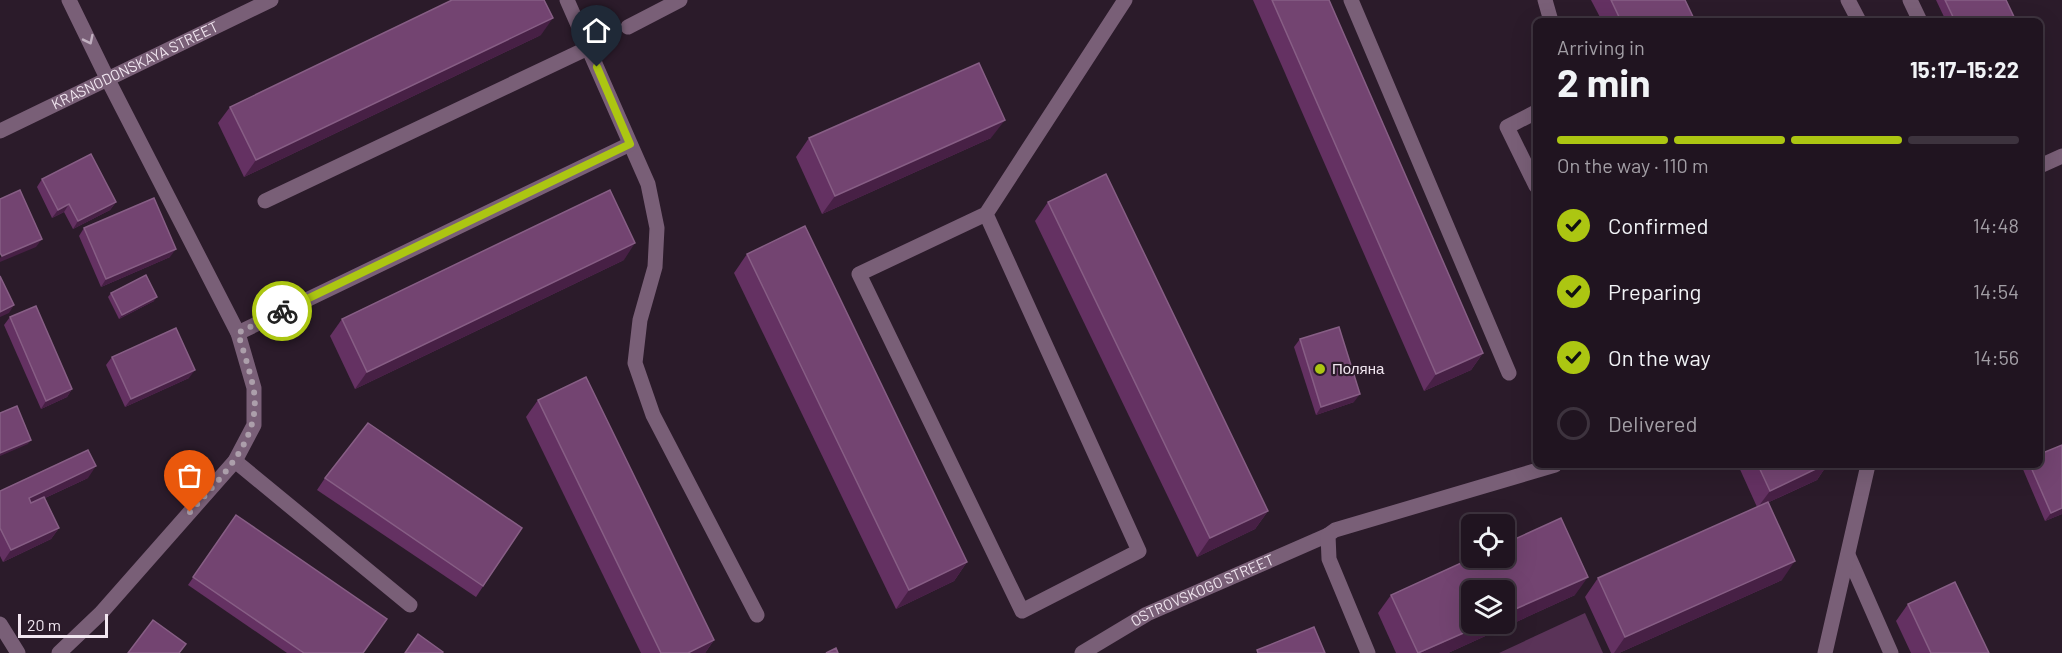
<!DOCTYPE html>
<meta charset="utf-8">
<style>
body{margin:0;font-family:Barlow,sans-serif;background:#2d212d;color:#f1f3f6;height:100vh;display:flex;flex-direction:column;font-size:22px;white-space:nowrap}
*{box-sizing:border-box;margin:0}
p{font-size:20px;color:#a29ea5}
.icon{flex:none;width:33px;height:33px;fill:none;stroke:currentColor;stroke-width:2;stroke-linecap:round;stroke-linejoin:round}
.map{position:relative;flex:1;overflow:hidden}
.sheet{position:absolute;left:1533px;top:18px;width:510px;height:450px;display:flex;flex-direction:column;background:#201420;border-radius:9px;box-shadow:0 6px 24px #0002,0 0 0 2px #3d333e}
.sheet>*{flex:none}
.controls{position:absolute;left:1461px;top:514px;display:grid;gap:12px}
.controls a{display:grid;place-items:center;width:54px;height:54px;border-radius:9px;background:#201420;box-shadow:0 6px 24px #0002,0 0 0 2px #3d333e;font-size:30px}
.scale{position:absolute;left:18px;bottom:15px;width:90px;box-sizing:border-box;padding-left:6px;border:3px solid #f1e6f0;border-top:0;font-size:16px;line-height:21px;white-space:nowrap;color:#f1e6f0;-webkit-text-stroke:4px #2b1b2a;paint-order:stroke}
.pin{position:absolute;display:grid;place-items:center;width:51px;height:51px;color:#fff;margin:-62px -26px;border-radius:50% 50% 50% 0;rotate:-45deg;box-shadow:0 0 6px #0007}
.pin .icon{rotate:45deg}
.courier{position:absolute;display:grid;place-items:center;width:60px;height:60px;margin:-30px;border:4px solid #acc612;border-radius:50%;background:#fff;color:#222;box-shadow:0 2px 8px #0007}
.overview em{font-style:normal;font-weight:700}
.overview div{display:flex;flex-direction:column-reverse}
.overview{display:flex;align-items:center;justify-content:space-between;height:102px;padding:0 24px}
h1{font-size:39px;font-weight:700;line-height:45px}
.bar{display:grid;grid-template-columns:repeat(4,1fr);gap:9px 6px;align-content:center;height:72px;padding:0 24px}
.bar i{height:8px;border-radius:4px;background:#3d333e}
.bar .active{background:#acc612}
.bar p{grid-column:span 4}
ol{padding:0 24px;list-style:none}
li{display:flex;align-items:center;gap:18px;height:66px}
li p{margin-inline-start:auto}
li .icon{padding:6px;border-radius:50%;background:#acc612;color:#111;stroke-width:4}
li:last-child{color:#a29ea5}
li i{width:33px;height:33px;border:3px solid #3d333e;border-radius:50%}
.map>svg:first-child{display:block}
.green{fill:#5a3358}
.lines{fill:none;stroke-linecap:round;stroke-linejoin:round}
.minor{stroke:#795f77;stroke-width:15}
.wall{fill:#643162}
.shaded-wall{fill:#472045}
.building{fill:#734471;stroke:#875e85;stroke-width:1.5}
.oneway{stroke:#c1b0c0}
.done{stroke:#ac9fab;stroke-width:6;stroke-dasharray:0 10.8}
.route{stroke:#acc612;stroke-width:8}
.poi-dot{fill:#acc612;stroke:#2b1b2a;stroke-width:2}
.labels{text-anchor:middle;stroke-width:4.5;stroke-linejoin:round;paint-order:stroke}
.street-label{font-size:15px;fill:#f1e6f0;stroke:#2b1b2a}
.poi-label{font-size:15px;fill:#f1e6f0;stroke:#2b1b2a;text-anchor:start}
</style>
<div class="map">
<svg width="2062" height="653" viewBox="0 0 2062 653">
<rect width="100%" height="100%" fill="#2b1b2a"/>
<polygon class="green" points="1585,613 1603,653 1499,653"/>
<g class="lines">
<g class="minor">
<polyline points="567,0 648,184 657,228 655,267 640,320 635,363 653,415 757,615"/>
<polyline points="1351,0 1509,373"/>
<polyline points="1545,0 1551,21"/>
<polyline points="1848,0 1859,21"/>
<polyline points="1910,0 1920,21"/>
<polyline points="628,27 680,0"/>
<polyline points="1536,112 1507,127 1536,186"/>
<path id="s1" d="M0 131 271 0"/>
<polyline points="2040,166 2062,156"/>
<polyline points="265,201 588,48"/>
<polyline points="986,214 1139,551 1022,611 859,274 986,214 1125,0"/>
<polyline points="238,333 630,144"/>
<polyline points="235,461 410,605"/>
<polyline points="1848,555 1891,653"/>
<polyline points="0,624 18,653"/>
<polyline points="59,653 101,613 235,461 254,425 254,388 238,333 108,80 69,0"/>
<path id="s2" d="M1082 653 1147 614 1328 535"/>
<polyline points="1368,653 1329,559 1328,535 1335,530 1555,465"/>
<polyline points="1825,653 1868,465"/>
</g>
</g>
<g class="wall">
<polygon points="1253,0 1329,0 1483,353 1471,370 1424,391"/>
<polygon points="1591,0 1685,0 1695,21 1602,21"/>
<polygon points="1936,0 2006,0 2016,21 1946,21"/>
<polygon points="541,35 244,177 218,123 230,107"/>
<polygon points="809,138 991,138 822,214 796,157"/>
<polygon points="42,179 116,202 110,210 73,229 64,212 52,218 37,187"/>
<polygon points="1048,202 1268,511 1255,529 1197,557 1035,221"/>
<polygon points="84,228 170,257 101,287 79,236"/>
<polygon points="747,254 967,562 954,581 896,609 734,273"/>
<polygon points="624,260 355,389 330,336 342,319"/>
<polygon points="111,293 154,301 119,319 108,297"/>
<polygon points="10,317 72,389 67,397 41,409 4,325"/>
<polygon points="1300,339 1354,402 1316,415 1294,347"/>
<polygon points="112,357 189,378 125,407 106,365"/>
<polygon points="538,400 714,640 705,653 641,653 526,417"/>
<polygon points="2062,445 2062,514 2045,521 2022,467 2024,465 2040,465"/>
<polygon points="1738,465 1827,465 1817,480 1769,502 1782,580 1619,653 1611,653 1585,597 1598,578 1757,507"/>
<polygon points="88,478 45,498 59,528 51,539 3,562 0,556 0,491"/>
<polygon points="325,478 522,528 476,597 317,490"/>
<polygon points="236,515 363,653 287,653 188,585"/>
<polygon points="1391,595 1575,595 1448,653 1396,653 1378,613"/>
<polygon points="1908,604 1989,653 1911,653 1896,621"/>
</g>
<g class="shaded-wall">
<polygon points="553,18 541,35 244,177 256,160"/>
<polygon points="1005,120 991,138 822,214 835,196"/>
<polygon points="116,202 110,210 73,229 78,221"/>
<polygon points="69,204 64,212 52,218 58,210"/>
<polygon points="42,239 36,247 0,262 0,258 2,256"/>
<polygon points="635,243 624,260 355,389 367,372"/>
<polygon points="176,249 170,257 101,287 106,279"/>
<polygon points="157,297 154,301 119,319 122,315"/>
<polygon points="14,305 9,313 0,317 0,312"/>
<polygon points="1483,353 1471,370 1424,391 1436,374"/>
<polygon points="195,370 189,378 125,407 131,399"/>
<polygon points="72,389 67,397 41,409 46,401"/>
<polygon points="1360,394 1354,402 1316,415 1321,407"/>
<polygon points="31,440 28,444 0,456 0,453"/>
<polygon points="1824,465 1827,465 1817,480 1758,507 1770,491"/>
<polygon points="96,466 88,478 21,509 29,498"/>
<polygon points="2062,508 2062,514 2045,521 2051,513"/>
<polygon points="1268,511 1255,529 1197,557 1210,538"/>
<polygon points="59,528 51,539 3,562 11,550"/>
<polygon points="1795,561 1782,580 1619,653 1614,653 1625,637"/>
<polygon points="967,562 954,581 896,609 909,590"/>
<polygon points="1588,577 1575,595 1448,653 1420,653 1484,624 1504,624 1504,614"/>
<polygon points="714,640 705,653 688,653"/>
</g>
<g class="building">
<polygon points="452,0 544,0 553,18 256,160 230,107"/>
<polygon points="1272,0 1329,0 1483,353 1436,374"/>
<polygon points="1611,0 1685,0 1695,21 1621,21"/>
<polygon points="1945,0 2006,0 2016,21 1955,21"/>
<polygon points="979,63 1005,120 835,196 809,138"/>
<polygon points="91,154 116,202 78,221 69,204 58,210 42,179"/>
<polygon points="1106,174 1268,511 1210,538 1048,202"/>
<polygon points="20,190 42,239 2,256 0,253 0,199"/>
<polygon points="610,190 635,243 367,372 342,319"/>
<polygon points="154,198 176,249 106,279 84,228"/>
<polygon points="805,226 967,562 909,590 747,254"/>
<polygon points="146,275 157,297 122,315 111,293"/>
<polygon points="0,276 14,305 0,312"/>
<polygon points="36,306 72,389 46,401 10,317"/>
<polygon points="1339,327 1360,394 1321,407 1300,339"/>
<polygon points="176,328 195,370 131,399 112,357"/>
<polygon points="586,377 714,640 688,653 661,653 538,400"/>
<polygon points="17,406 31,440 0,453 0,413"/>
<polygon points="368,423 522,528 483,586 325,478"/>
<polygon points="2062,445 2062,508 2051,513 2030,465 2040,465 2040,454"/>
<polygon points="88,450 96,466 29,498 31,503 44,497 59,528 11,550 0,528 0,491"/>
<polygon points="1758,465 1824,465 1770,491"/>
<polygon points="1768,502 1795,561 1625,637 1598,578"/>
<polygon points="236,515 387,619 363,653 304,653 193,577"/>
<polygon points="1561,518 1588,577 1504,614 1504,591 1472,591 1472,624 1484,624 1418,653 1391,595 1472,558 1504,558 1504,544"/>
<polygon points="1955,582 1989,653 1931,653 1908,604"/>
<polygon points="153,620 186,644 179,653 128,653"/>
<polygon points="1314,627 1325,653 1258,653 1257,650"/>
<polygon points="418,634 443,652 442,653 405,653"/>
<polygon points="836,648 838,653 826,653"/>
</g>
<defs><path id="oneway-chevron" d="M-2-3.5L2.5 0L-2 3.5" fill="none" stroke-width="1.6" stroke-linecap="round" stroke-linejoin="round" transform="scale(1.5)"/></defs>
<use class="oneway" href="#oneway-chevron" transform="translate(89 40) rotate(64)"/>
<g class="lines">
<path class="done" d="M190 512C222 476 264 438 253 386 249 368 243 350 238 333L282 311"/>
<polyline class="route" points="282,311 630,144 597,67"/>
</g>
<circle class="poi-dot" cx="1320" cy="369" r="6"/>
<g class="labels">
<g class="street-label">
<text dy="5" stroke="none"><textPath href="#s1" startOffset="150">KRASNODONSKAYA STREET</textPath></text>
<text dy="5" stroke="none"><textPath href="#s2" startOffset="136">OSTROVSKOGO STREET</textPath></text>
</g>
<g class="poi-label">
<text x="1332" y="374">Поляна</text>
</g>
</g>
</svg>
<div class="controls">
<a><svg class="icon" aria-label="locate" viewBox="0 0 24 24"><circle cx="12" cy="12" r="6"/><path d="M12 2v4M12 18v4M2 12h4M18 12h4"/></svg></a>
<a><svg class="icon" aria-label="layers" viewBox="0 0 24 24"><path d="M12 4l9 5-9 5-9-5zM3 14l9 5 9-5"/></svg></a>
</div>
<div class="scale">20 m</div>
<div class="pin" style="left:190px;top:512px;background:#ea580c"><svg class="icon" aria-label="bag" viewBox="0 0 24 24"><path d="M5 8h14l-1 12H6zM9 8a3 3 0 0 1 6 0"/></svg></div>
<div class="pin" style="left:597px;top:67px;background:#1f2937"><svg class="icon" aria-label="home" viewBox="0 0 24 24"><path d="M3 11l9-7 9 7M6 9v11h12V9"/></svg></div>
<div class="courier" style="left:282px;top:311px"><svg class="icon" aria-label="bike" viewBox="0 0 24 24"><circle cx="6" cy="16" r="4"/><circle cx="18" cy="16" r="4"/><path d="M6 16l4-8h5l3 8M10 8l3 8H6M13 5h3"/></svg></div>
<section class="sheet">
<div class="overview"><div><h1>2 min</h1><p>Arriving in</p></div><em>15:17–15:22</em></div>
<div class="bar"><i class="active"></i><i class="active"></i><i class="active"></i><i></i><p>On the way · 110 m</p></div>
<ol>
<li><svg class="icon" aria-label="check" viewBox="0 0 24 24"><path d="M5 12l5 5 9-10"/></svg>Confirmed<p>14:48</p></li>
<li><svg class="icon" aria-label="check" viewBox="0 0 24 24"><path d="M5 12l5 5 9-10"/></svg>Preparing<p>14:54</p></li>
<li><svg class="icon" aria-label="check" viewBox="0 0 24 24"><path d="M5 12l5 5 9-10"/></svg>On the way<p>14:56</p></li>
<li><i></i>Delivered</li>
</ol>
</section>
</div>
